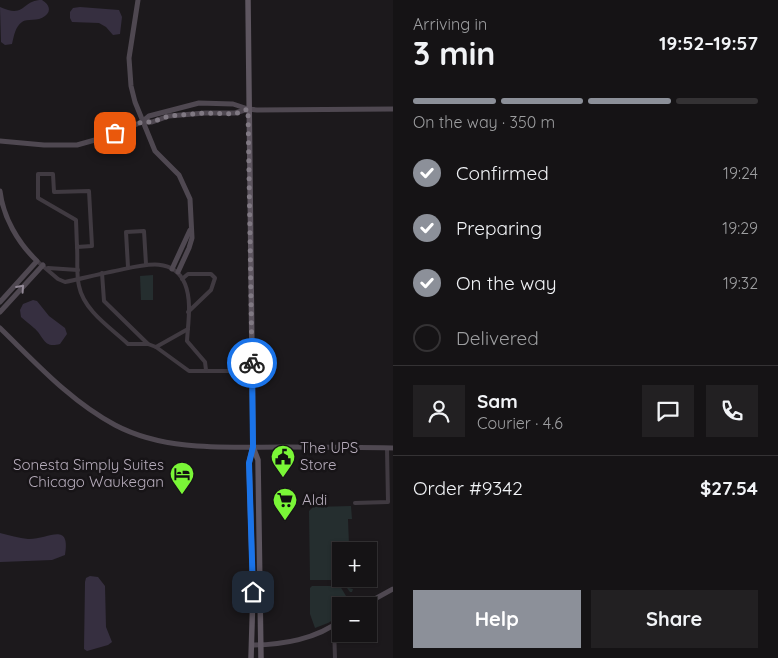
<!DOCTYPE html>
<meta charset="utf-8">
<style>
body{margin:0;font-family:Quicksand,sans-serif;background:#222022;color:#f1f3f6;height:100vh;display:flex;flex-direction:column;font-size:19px;white-space:nowrap}
*{box-sizing:border-box;margin:0}
p{font-size:16px;color:#9d9ea0}
.icon{flex:none;width:28px;height:28px;fill:none;stroke:currentColor;stroke-width:2;stroke-linecap:round;stroke-linejoin:round}
.map{position:relative;flex:1;overflow:hidden}
.panel{display:flex;flex-direction:column;background:#151315;width:385px}
.panel>*{flex:none}
.fabs{position:absolute;left:332px;top:542px;display:grid;gap:10px}
.fabs a{display:grid;place-items:center;width:45px;height:45px;border-radius:0px;background:#151315;box-shadow:0 1px 4px #0004,0 0 0 1px #343234;font-size:25px}
.pin{position:absolute;display:grid;place-items:center;width:42px;height:42px;color:#fff;margin:-21px;border-radius:10px;box-shadow:0 2px 8px #0006}
.courier{position:absolute;display:grid;place-items:center;width:50px;height:50px;margin:-25px;border:4px solid #1a73e8;border-radius:50%;background:#fff;color:#222;box-shadow:0 1px 6px #0007}
.headline em{font-style:normal;font-weight:700}
.headline div{display:flex;flex-direction:column-reverse}
.headline{display:flex;align-items:center;justify-content:space-between;height:85px;padding:0 20px}
h1{font-size:32px;font-weight:700;line-height:38px}
.bar{display:grid;grid-template-columns:repeat(4,1fr);gap:8px 5px;align-content:center;height:60px;padding:0 20px}
.bar i{height:6px;border-radius:4px;background:#343234}
.bar .active{background:#8c9099}
.bar p{grid-column:span 4}
.line{display:flex;align-items:center;gap:12px;padding:0 20px;border-top:1px solid #343234}
.line div{flex:1}
.round{display:grid;place-items:center;flex:none;width:52px;height:52px;border-radius:0px;background:#222022}
ol{padding:0 20px;list-style:none}
li{display:flex;align-items:center;gap:15px;height:55px}
li p{margin-inline-start:auto}
li .icon{padding:5px;border-radius:50%;background:#8c9099;color:#fff;stroke-width:4}
li:last-child{color:#9d9ea0}
li i{width:28px;height:28px;border:2px solid #343234;border-radius:50%}
.button{display:flex;gap:10px;margin-top:auto;padding:10px 20px}
.button a{flex:1;height:58px;border-radius:0px;background:#8c9099;color:#fff;font-size:20px;font-weight:700;line-height:58px;text-align:center}
.button a+a{background:#222022;color:#f1f3f6}
main{display:flex;flex:1;min-height:0}
.map>svg:first-child{display:block}
.green{fill:#252e2f}
.water{fill:#362f40}
.lines{fill:none;stroke-linecap:round;stroke-linejoin:round}
.street{stroke:#403a41;stroke-width:4}
.secondary{stroke:#4f4851;stroke-width:5}
.primary{stroke:#5e5660;stroke-width:5.5}
.oneway{stroke:#928996}
.done{stroke:#807983;stroke-width:5;stroke-dasharray:0 9}
.route{stroke:#1a73e8;stroke-width:6}
.labels{text-anchor:middle;stroke-width:5;stroke-linejoin:round;paint-order:stroke}
.poi-label{font-size:15px;fill:#b6acbb;stroke:#171417;text-anchor:start}
</style>
<main>
<div class="map">
<svg width="393" height="658" viewBox="0 0 393 658">
<rect width="100%" height="100%" fill="#1c191c"/>
<g class="green">
<polygon points="153,275 153,300 141,300 140,276"/>
<polygon points="351,506 352,519 348,519 349,545 352,546 349,547 349,551 341,551 341,579 349,579 349,588 353,589 352,592 350,592 347,588 346,580 310,580 309,511 313,507"/>
<polygon points="312,586 340,586 352,606 341,606 341,615 328,623 315,628 310,614 310,588"/>
</g>
<g class="water">
<path d="M42 0C49 4 52 11 45 16 38 22 27 18 22 22 15 27 14 36 12 44L5 45 1 42 0 7C26 19 21 0 42 0Z"/>
<polygon points="80,7 119,10 122,17 120,34 113,35 106,27 99,23 72,22 70,18 70,12 73,8"/>
<path d="M33 300 37 301 49 316 65 328 67 334 60 344C43 349 44 336 34 328 30 324 25 321 21 317L20 310 23 304Z"/>
<path d="M0 533C9 535 19 538 28 539 47 540 71 520 65 555L52 560 1 562H0Z"/>
<polygon points="90,576 98,577 105,586 106,627 112,642 108,645 87,651 84,649 85,582 86,578"/>
</g>
<g class="lines">
<g class="street">
<polygon points="38,174 53,174 54,192 89,191 92,246 77,247 76,220 38,198"/>
<path d="M77 247C78 259 76 274 79 286 84 311 111 328 128 344H148L156 347 189 371H230"/>
<path d="M37 261 58 279 65 282C80 279 95 275 110 272 134 268 172 252 185 284 192 301 188 323 187 341L205 362 206 370"/>
<polyline points="128,267 126,232 144,231 146,264"/>
<polyline points="48,268 78,270"/>
<polyline points="102,273 104,301 148,344"/>
<polyline points="182,279 188,274 211,274 215,278 211,290 188,312"/>
<polyline points="156,347 188,329"/>
<polyline points="355,503 388,502 387,448"/>
<polyline points="334,626 335,658"/>
</g>
<g class="secondary">
<polyline points="138,0 129,58 131,86 135,102 155,151 179,175 190,199 192,238 189,248 178,272"/>
<polyline points="143,122 152,122 169,116 205,113 235,113 248,109"/>
<polyline points="0,141 44,145 77,145 102,138 142,122 149,116 199,103 233,104 248,109 257,110 393,109"/>
<path d="M0 191C3 217 18 243 37 261L0 302"/>
<polyline points="172,269 190,230"/>
<polyline points="0,312 43,265"/>
<path d="M0 328C36 363 70 401 115 425 166 452 228 447 283 447 320 447 356 447 393 448"/>
<polyline points="362,606 393,589"/>
<path d="M252 645C282 645 317 639 341 620"/>
</g>
<g class="primary">
<polyline points="248,0 253,447 249,463 253,592 251,658"/>
<polyline points="253,447 258,460 261,658"/>
</g>
</g>
<defs><path id="oneway-chevron" d="M-2-3.5L2.5 0L-2 3.5" fill="none" stroke-width="1.6" stroke-linecap="round" stroke-linejoin="round" transform="scale(1.25)"/></defs>
<use class="oneway" href="#oneway-chevron" transform="translate(21 288) rotate(-48)"/>
<g class="lines">
<polyline class="done" points="115,133 142,122 152,122 169,116 205,113 235,114 248,109 252,363"/>
<polyline class="route" points="252,363 253,447 249,463 253,592"/>
</g>
<defs>
<symbol id="civic-pin" viewBox="-11 -11 22 30"><path d="M0 17L-7.5 6A9.5 9.5 0 1 1 7.5 6Z" fill="#7af637" stroke="#171417"/><path d="M-.6-6.5H3V-4.5H.6V-3L4-1V1h2V6H-6V1h2V-1L-.6-3ZM-1.2 2.5V6h2.4V2.5Z" fill="#111"/></symbol>
<symbol id="hotel-pin" viewBox="-11 -11 22 30"><path d="M0 17L-7.5 6A9.5 9.5 0 1 1 7.5 6Z" fill="#7af637" stroke="#171417"/><path d="M-6-4.5h1.5V1H6V5H4.5V3h-9V5H-6ZM-4 0a1.8 1.8 0 1 1 3.6 0ZM.5 0V-2.5h3Q6-2.5 6 0Z" fill="#111"/></symbol>
<symbol id="supermarket-pin" viewBox="-11 -11 22 30"><path d="M0 17L-7.5 6A9.5 9.5 0 1 1 7.5 6Z" fill="#7af637" stroke="#171417"/><path d="M-6-5.5h2.5l.6 2H6L4.5 2H-2.5L-4.4-4H-6ZM-1.5 3.2a1.3 1.3 0 1 0 .1 0ZM3 3.2a1.3 1.3 0 1 0 .1 0Z" fill="#111"/></symbol>
</defs>
<g fill-rule="evenodd">
<use href="#civic-pin" x="269" y="443" width="28" height="38"/>
<use href="#hotel-pin" x="168" y="460" width="28" height="38"/>
<use href="#supermarket-pin" x="271" y="486" width="28" height="38"/>
</g>
<g class="labels">
<g class="poi-label">
<text x="300" y="453">The UPS<tspan x="300" dy="17">Store</tspan></text>
<text x="164" y="470" text-anchor="end">Sonesta Simply Suites<tspan x="164" dy="17">Chicago Waukegan</tspan></text>
<text x="302" y="505">Aldi</text>
</g>
</g>
</svg>
<div class="fabs">
<a>+</a>
<a>−</a>
</div>
<div class="pin" style="left:115px;top:133px;background:#ea580c"><svg class="icon" aria-label="bag" viewBox="0 0 24 24"><path d="M5 8h14l-1 12H6zM9 8a3 3 0 0 1 6 0"/></svg></div>
<div class="pin" style="left:253px;top:592px;background:#1f2937"><svg class="icon" aria-label="home" viewBox="0 0 24 24"><path d="M3 11l9-7 9 7M6 9v11h12V9"/></svg></div>
<div class="courier" style="left:252px;top:363px"><svg class="icon" aria-label="bike" viewBox="0 0 24 24"><circle cx="6" cy="16" r="4"/><circle cx="18" cy="16" r="4"/><path d="M6 16l4-8h5l3 8M10 8l3 8H6M13 5h3"/></svg></div>
</div>
<section class="panel">
<div class="headline"><div><h1>3 min</h1><p>Arriving in</p></div><em>19:52–19:57</em></div>
<div class="bar"><i class="active"></i><i class="active"></i><i class="active"></i><i></i><p>On the way · 350 m</p></div>
<ol>
<li><svg class="icon" aria-label="check" viewBox="0 0 24 24"><path d="M5 12l5 5 9-10"/></svg>Confirmed<p>19:24</p></li>
<li><svg class="icon" aria-label="check" viewBox="0 0 24 24"><path d="M5 12l5 5 9-10"/></svg>Preparing<p>19:29</p></li>
<li><svg class="icon" aria-label="check" viewBox="0 0 24 24"><path d="M5 12l5 5 9-10"/></svg>On the way<p>19:32</p></li>
<li><i></i>Delivered</li>
</ol>
<div class="line" style="height:90px"><a class="round"><svg class="icon" aria-label="person" viewBox="0 0 24 24"><circle cx="12" cy="8" r="4"/><path d="M4 21q1-7 8-7t8 7"/></svg></a><div><b>Sam</b><p>Courier · 4.6</p></div><a class="round"><svg class="icon" aria-label="chat" viewBox="0 0 24 24"><path d="M4 5h16v11H9l-5 4z"/></svg></a><a class="round"><svg class="icon" aria-label="phone" viewBox="0 0 24 24"><path d="M5 4h4l2 5-3 2q2 4 5 5l2-3 5 2v4C11 20 4 13 5 4z"/></svg></a></div>
<div class="line" style="height:65px"><div>Order #9342</div><b>$27.54</b></div>
<div class="button"><a>Help</a><a>Share</a></div>
</section>
</main>
